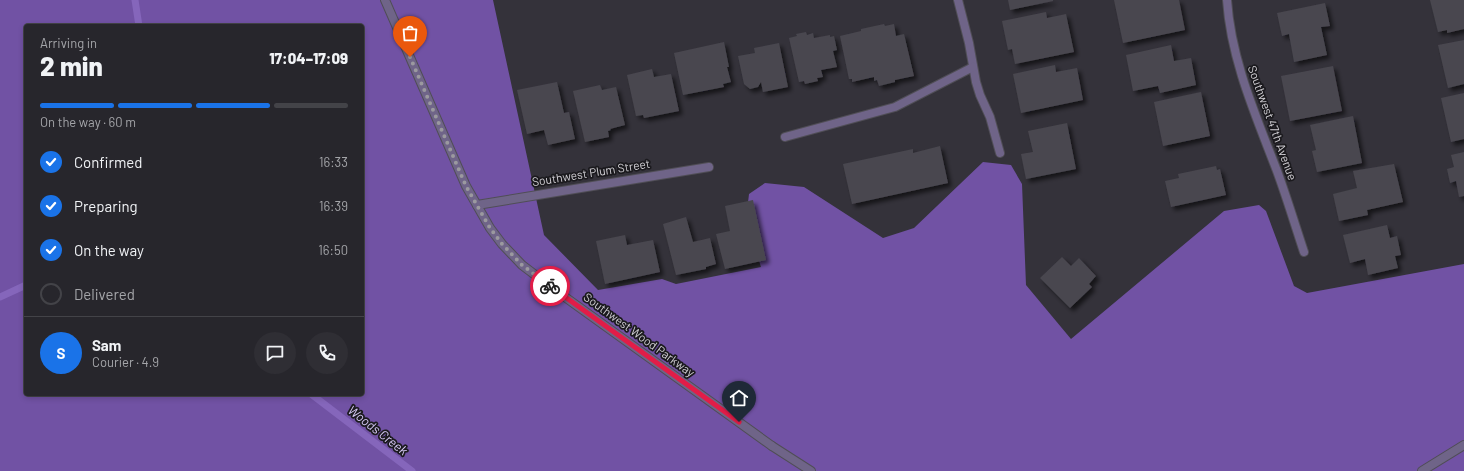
<!DOCTYPE html>
<meta charset="utf-8">
<style>
body{margin:0;font-family:Barlow,sans-serif;background:#2f2e34;color:#f1f3f6;height:100vh;display:flex;flex-direction:column;font-size:15px;white-space:nowrap}
*{box-sizing:border-box;margin:0}
p{font-size:13px;color:#a4a5a9}
.icon{flex:none;width:22px;height:22px;fill:none;stroke:currentColor;stroke-width:2;stroke-linecap:round;stroke-linejoin:round}
.map{position:relative;flex:1;overflow:hidden}
.side{position:absolute;left:24px;top:24px;width:340px;height:372px;display:flex;flex-direction:column;background:#27262c;border-radius:4px;box-shadow:0 2px 6px #0003,0 0 0 1px #434348}
.side>*{flex:none}
.pin{position:absolute;display:grid;place-items:center;width:34px;height:34px;color:#fff;margin:-41px -17px;border-radius:50% 50% 50% 0;rotate:-45deg;box-shadow:0 0 4px #0007}
.pin .icon{rotate:45deg}
.courier{position:absolute;display:grid;place-items:center;width:40px;height:40px;margin:-20px;border:3px solid #e11d48;border-radius:50%;background:#fff;color:#222;box-shadow:0 1px 5px #0007}
.headline em{font-style:normal;font-weight:800}
.headline div{display:flex;flex-direction:column-reverse}
.headline{display:flex;align-items:center;justify-content:space-between;height:68px;padding:0 16px}
h1{font-size:26px;font-weight:800;line-height:30px}
.bar{display:grid;grid-template-columns:repeat(4,1fr);gap:6px 4px;align-content:center;height:48px;padding:0 16px}
.bar i{height:5px;border-radius:3px;background:#434348}
.bar .current{background:#1a73e8}
.bar p{grid-column:span 4}
.line{display:flex;align-items:center;gap:10px;padding:0 16px;border-top:1px solid #434348}
.line div{flex:1}
.round{display:grid;place-items:center;flex:none;width:42px;height:42px;border-radius:21px;background:#2f2e34}
ol{padding:0 16px;list-style:none}
li{display:flex;align-items:center;gap:12px;height:44px}
li p{margin-inline-start:auto}
li .icon{padding:4px;border-radius:50%;background:#1a73e8;color:#fff;stroke-width:4}
li:last-child{color:#a4a5a9}
li i{width:22px;height:22px;border:2px solid #434348;border-radius:50%}
.map>svg:first-child{display:block}
.forest{fill:#7152a4;fill-rule:evenodd}
.lines{fill:none;stroke-linecap:round;stroke-linejoin:round}
.stream{stroke:#8566bb;stroke-width:7}
.building{fill:#49474f;filter:url(#shadow)}
.lane-casing{stroke:#504e56;stroke-width:10}
.street-casing{stroke:#504e56;stroke-width:10}
.lane{stroke:#6f6488;stroke-width:8}
.street{stroke:#6f6488;stroke-width:8}
.done{stroke:#9b999f;stroke-width:4;stroke-dasharray:0 7.2}
.route{stroke:#e11d48;stroke-width:5}
.labels{text-anchor:middle;stroke-width:3.5;stroke-linejoin:round;paint-order:stroke}
.street-label{font-size:12px;fill:#d2d0d5;stroke:#1b1a1e}
.water-label{font-size:13px;font-style:italic;fill:#d5c7f4;stroke:#1b1a1e}
</style>
<div class="map">
<svg width="1464" height="471" viewBox="0 0 1464 471">
<defs>
<filter id="shadow"><feDropShadow dx="3.5" dy="3.5" stdDeviation="2" flood-color="#0009"/></filter>
</defs>
<rect width="100%" height="100%" fill="#34323a"/>
<path class="forest" d="M0 0H493L544 235 598 290 662 279 676 284 761 267 746 220 749 194 765 183 804 187 883 238 914 228 983 162 1011 165 1022 184 1026 285 1071 339 1224 211 1259 205 1266 211 1294 286 1307 293 1464 264V471H0ZM26 26H362V394H26Z"/>
<g class="lines">
<g class="stream">
<polyline points="135,0 139,26"/>
<polyline points="0,297 26,285"/>
<polyline points="311,394 412,471"/>
</g>
</g>
<g class="building">
<polygon points="1008,0 1053,0 1053,1 1010,10"/>
<polygon points="1114,0 1179,0 1185,30 1123,43"/>
<polygon points="1430,0 1464,0 1464,29 1447,33 1447,30 1438,32"/>
<polygon points="1325,3 1330,26 1321,27 1327,55 1294,62 1289,34 1282,36 1277,13"/>
<polygon points="1046,12 1047,18 1066,14 1074,52 1015,64 1012,49 1008,50 1002,21"/>
<polygon points="884,24 885,26 894,24 896,36 904,34 914,76 895,80 895,82 879,86 877,80 874,81 874,77 852,82 852,79 849,79 840,36 861,31 861,29"/>
<polygon points="806,32 807,35 813,33 814,38 830,35 830,37 834,36 837,50 833,51 837,67 821,70 823,77 817,78 818,81 805,84 804,81 799,82 789,38 797,36 796,34"/>
<polygon points="1464,40 1464,84 1448,88 1438,45"/>
<polygon points="724,42 729,67 727,67 731,82 723,84 724,87 683,95 674,53"/>
<polygon points="779,43 788,87 763,92 761,82 758,87 750,89 744,84 738,56 755,53 754,48"/>
<polygon points="1171,45 1174,61 1191,58 1196,85 1160,93 1158,86 1133,91 1126,55"/>
<polygon points="1055,65 1056,72 1077,68 1083,100 1021,113 1013,74"/>
<polygon points="1333,66 1342,111 1290,121 1281,76"/>
<polygon points="652,69 654,77 671,74 679,111 644,118 643,115 636,116 627,75"/>
<polygon points="557,82 564,113 569,112 575,139 548,145 544,130 527,134 517,90"/>
<polygon points="600,85 602,90 616,87 625,125 610,129 611,130 608,131 609,137 585,142 573,91"/>
<polygon points="1201,92 1210,136 1163,146 1154,102"/>
<polygon points="1464,93 1464,139 1451,142 1441,98"/>
<polygon points="1353,116 1362,163 1317,172 1312,151 1316,150 1310,125"/>
<polygon points="1067,123 1076,169 1026,179 1021,154 1033,152 1028,131"/>
<polygon points="940,146 948,183 852,204 843,164 913,149 913,153"/>
<polygon points="1464,152 1464,196 1459,197 1456,181 1450,183 1447,169 1454,167 1451,155"/>
<polygon points="1394,164 1403,202 1367,210 1368,215 1339,221 1333,194 1357,188 1353,171"/>
<polygon points="1216,166 1217,170 1220,169 1226,195 1171,207 1165,181 1179,178 1178,174"/>
<polygon points="753,200 766,260 725,269 716,234 730,231 725,206"/>
<polygon points="686,217 693,242 710,238 716,264 706,267 706,269 676,275 663,224"/>
<polygon points="1387,225 1390,238 1397,236 1401,255 1395,256 1398,268 1368,275 1365,259 1350,263 1343,235"/>
<polygon points="625,235 627,245 653,240 660,272 605,284 596,241"/>
<polygon points="1062,257 1071,266 1079,258 1096,276 1089,284 1092,287 1070,308 1040,278"/>
</g>
<g class="lines">
<defs>
<g id="lane">
<polyline points="772,446 811,471"/>
<polyline points="1422,471 1464,445"/>
</g>
<g id="street">
<polyline points="385,0 466,186 490,228 502,244 522,265 551,287 772,446"/>
<polyline points="958,0 969,43 976,82 980,95 990,117 1000,153"/>
<path d="M1227 0C1231 60 1256 116 1277 171 1287 198 1295 225 1304 252"/>
<polyline points="785,137 895,107 973,67"/>
<polyline points="477,205 709,167"/>
</g>
</defs>
<use href="#lane" class="lane-casing"/>
<use href="#street" class="street-casing"/>
<use href="#lane" class="lane"/>
<use href="#street" class="street"/>
</g>
<g class="lines">
<polyline class="done" points="410,57 466,186 490,228 502,244 522,265 550,286"/>
<polyline class="route" points="550,286 739,422"/>
</g>
<g class="labels">
<g class="street-label">
<text transform="translate(1272 123) rotate(70)" y="4">Southwest 47th Avenue</text>
<text transform="translate(591 173) rotate(-9)" y="4">Southwest Plum Street</text>
<text transform="translate(639 335) rotate(36)" y="4">Southwest Wood Parkway</text>
</g>
<g class="water-label">
<text transform="translate(378 430) rotate(38)" y="5">Woods Creek</text>
</g>
</g>
</svg>
<div class="pin" style="left:410px;top:57px;background:#ea580c"><svg class="icon" aria-label="bag" viewBox="0 0 24 24"><path d="M5 8h14l-1 12H6zM9 8a3 3 0 0 1 6 0"/></svg></div>
<div class="pin" style="left:739px;top:422px;background:#1f2937"><svg class="icon" aria-label="home" viewBox="0 0 24 24"><path d="M3 11l9-7 9 7M6 9v11h12V9"/></svg></div>
<div class="courier" style="left:550px;top:286px"><svg class="icon" aria-label="bike" viewBox="0 0 24 24"><circle cx="6" cy="16" r="4"/><circle cx="18" cy="16" r="4"/><path d="M6 16l4-8h5l3 8M10 8l3 8H6M13 5h3"/></svg></div>
<section class="side">
<div class="headline"><div><h1>2 min</h1><p>Arriving in</p></div><em>17:04–17:09</em></div>
<div class="bar"><i class="current"></i><i class="current"></i><i class="current"></i><i></i><p>On the way · 60 m</p></div>
<ol>
<li><svg class="icon" aria-label="check" viewBox="0 0 24 24"><path d="M5 12l5 5 9-10"/></svg>Confirmed<p>16:33</p></li>
<li><svg class="icon" aria-label="check" viewBox="0 0 24 24"><path d="M5 12l5 5 9-10"/></svg>Preparing<p>16:39</p></li>
<li><svg class="icon" aria-label="check" viewBox="0 0 24 24"><path d="M5 12l5 5 9-10"/></svg>On the way<p>16:50</p></li>
<li><i></i>Delivered</li>
</ol>
<div class="line" style="height:72px"><b class="round" style="background:#1a73e8;color:#fff">S</b><div><b>Sam</b><p>Courier · 4.9</p></div><a class="round"><svg class="icon" aria-label="chat" viewBox="0 0 24 24"><path d="M4 5h16v11H9l-5 4z"/></svg></a><a class="round"><svg class="icon" aria-label="phone" viewBox="0 0 24 24"><path d="M5 4h4l2 5-3 2q2 4 5 5l2-3 5 2v4C11 20 4 13 5 4z"/></svg></a></div>
</section>
</div>
